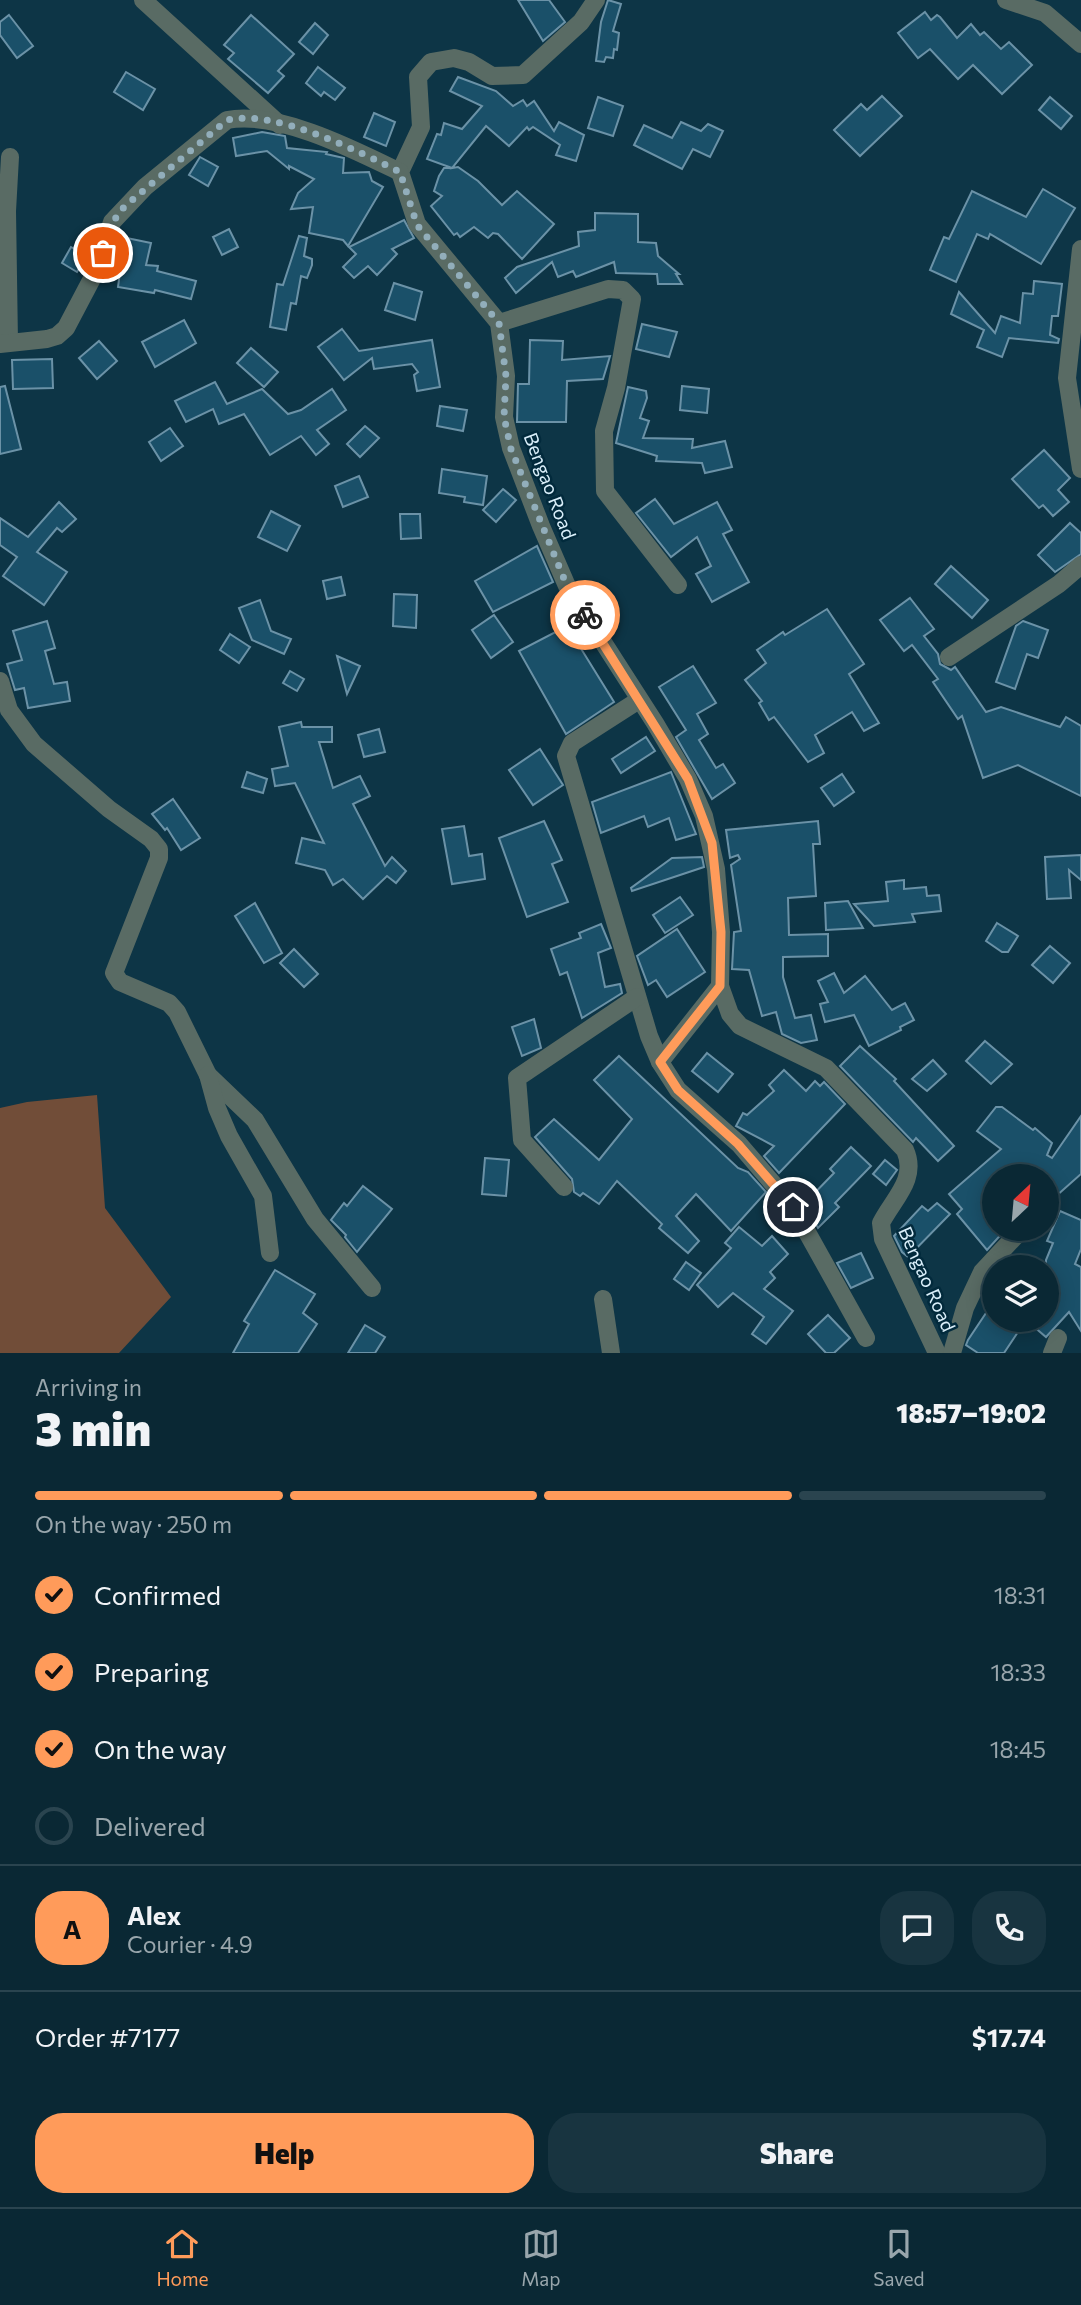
<!DOCTYPE html>
<meta charset="utf-8">
<style>
body{margin:0;font-family:Commissioner,sans-serif;background:#183440;color:#f1f3f6;height:100vh;display:flex;flex-direction:column;font-size:26px;white-space:nowrap}
*{box-sizing:border-box;margin:0}
p{font-size:23px;color:#99a6ac}
.icon{flex:none;width:38px;height:38px;fill:none;stroke:currentColor;stroke-width:2;stroke-linecap:round;stroke-linejoin:round}
.map{position:relative;height:1353px;overflow:hidden}
.details{display:flex;flex-direction:column;background:#0a2834;flex:1}
.details>*{flex:none}
.needle{width:46px;rotate:26deg}
.fabs{position:absolute;left:982px;top:1164px;display:grid;gap:14px}
.fabs a{display:grid;place-items:center;width:77px;height:77px;border-radius:50%;background:#0a2834;box-shadow:0 4px 18px #0003,0 0 0 2px #2a444f;font-size:35px}
.pin{position:absolute;display:grid;place-items:center;width:60px;height:60px;color:#fff;margin:-30px;border:4px solid #fff;border-radius:50%;box-shadow:0 2px 7px #0007}
.courier{position:absolute;display:grid;place-items:center;width:70px;height:70px;margin:-35px;border:5px solid #ff9b5a;border-radius:50%;background:#fff;color:#222;box-shadow:0 2px 9px #0007}
.overview em{font-style:normal;font-weight:800}
.overview div{display:flex;flex-direction:column-reverse}
.overview{display:flex;align-items:center;justify-content:space-between;height:119px;padding:0 35px}
h1{font-size:46px;font-weight:800;line-height:52px}
.bar{display:grid;grid-template-columns:repeat(4,1fr);gap:10px 7px;align-content:center;height:84px;padding:0 35px}
.bar i{height:9px;border-radius:5px;background:#2a444f}
.bar .active{background:#ff9b5a}
.bar p{grid-column:span 4}
.line{display:flex;align-items:center;gap:18px;padding:0 35px;border-top:2px solid #2a444f}
.line div{flex:1}
.round{display:grid;place-items:center;flex:none;width:74px;height:74px;border-radius:28px;background:#183440}
ol{padding:0 35px;list-style:none}
li{display:flex;align-items:center;gap:21px;height:77px}
li p{margin-inline-start:auto}
li .icon{padding:7px;border-radius:50%;background:#ff9b5a;color:#111;stroke-width:4}
li:last-child{color:#99a6ac}
li i{width:38px;height:38px;border:4px solid #2a444f;border-radius:50%}
.action{display:flex;gap:14px;margin-top:auto;padding:14px 35px}
.action a{flex:1;height:80px;border-radius:28px;background:#ff9b5a;color:#111;font-size:28px;font-weight:800;line-height:80px;text-align:center}
.action a+a{background:#183440;color:#f1f3f6}
.tabs{display:flex;justify-content:space-around;align-items:center;height:98px;border-top:2px solid #2a444f;background:#0a2834;font-size:19px;color:#99a6ac}
.tabs a{display:grid;justify-items:center;gap:4px}
.tabs .active{color:#ff9b5a}
.map>svg:first-child{display:block}
.green{fill:#714d38}
.building{fill:#1a5069;stroke:#6b92a7;stroke-width:2}
.lines{fill:none;stroke-linecap:round;stroke-linejoin:round}
.minor{stroke:#596b64;stroke-width:18}
.done{stroke:#92aebb;stroke-width:7;stroke-dasharray:0 12.6}
.route{stroke:#ff9b5a;stroke-width:9}
.labels{text-anchor:middle;stroke-width:5;stroke-linejoin:round;paint-order:stroke}
.street-label{font-size:19px;fill:#daeffa;stroke:#022a3c}
</style>
<div class="map">
<svg width="1081" height="1353" viewBox="0 0 1081 1353">
<rect width="100%" height="100%" fill="#0d3546"/>
<polygon class="green" points="97,1095 105,1208 171,1297 119,1353 0,1353 0,1108 27,1102"/>
<g class="building">
<polygon points="518,0 549,0 565,22 543,41"/>
<polygon points="608,0 621,4 613,31 619,33 617,50 614,49 613,58 606,57 604,62 596,61 601,22"/>
<polygon points="925,12 931,20 937,15 940,17 957,38 971,24 980,35 984,32 1001,49 1009,42 1032,65 1002,94 973,65 958,79 930,49 918,58 898,33"/>
<polygon points="9,15 33,46 17,58 0,35 0,22"/>
<polygon points="251,15 294,54 278,71 284,76 268,93 228,59 234,53 224,45"/>
<polygon points="315,23 328,35 313,54 299,42"/>
<polygon points="318,67 345,88 335,100 324,92 321,96 306,83"/>
<polygon points="126,72 155,89 143,110 114,92"/>
<polygon points="458,77 496,91 513,106 523,100 527,106 534,101 554,131 559,122 584,135 576,161 556,155 560,145 533,127 529,130 527,127 509,146 486,126 452,168 458,167 478,181 502,205 517,191 554,224 522,259 498,234 493,233 488,238 474,227 460,237 457,233 454,235 431,206 442,196 434,191 439,176 444,168 452,168 427,159 437,134 441,135 444,123 462,129 482,106 450,91"/>
<polygon points="882,96 902,116 860,156 834,130 861,104 867,110"/>
<polygon points="598,97 623,106 613,136 588,128"/>
<polygon points="1050,97 1072,116 1061,129 1039,110"/>
<polygon points="374,113 395,122 386,146 364,137"/>
<polygon points="681,122 701,131 708,124 723,131 710,157 693,149 682,169 634,145 644,125 672,138"/>
<polygon points="262,132 285,136 287,148 327,152 326,154 344,158 343,173 369,172 372,181 383,187 348,246 343,240 309,233 313,207 291,209 298,193 314,179 289,166 289,169 267,151 236,156 233,138"/>
<polygon points="200,157 218,167 208,186 189,175"/>
<polygon points="1043,189 1075,208 1041,264 990,234 988,239 977,234 956,282 930,270 944,237 949,239 972,191 1026,217"/>
<polygon points="595,213 638,214 638,242 656,243 658,256 679,274 676,274 682,284 658,284 657,274 616,273 614,262 576,277 573,271 558,277 552,262 516,293 505,278 517,267 579,246 578,232 595,230"/>
<polygon points="404,220 414,238 392,249 397,254 377,275 368,266 354,278 343,267 356,254 349,247"/>
<polygon points="229,229 238,247 222,255 213,237"/>
<polygon points="299,236 307,238 304,256 312,259 312,265 307,278 301,276 296,304 291,303 286,330 270,327 277,284 283,285"/>
<polygon points="122,237 151,243 146,265 158,266 157,271 196,281 191,299 155,290 154,293 118,287 122,257 112,258 119,238"/>
<polygon points="71,247 87,256 77,272 62,263"/>
<polygon points="1034,281 1062,284 1058,316 1052,316 1050,335 1059,339 1058,343 1009,338 1002,357 977,347 984,330 951,314 959,292 995,333 1001,316 1020,323 1023,293 1033,294"/>
<polygon points="394,283 422,292 415,320 385,310"/>
<polygon points="184,320 196,343 155,367 142,342"/>
<polygon points="642,324 677,332 669,357 636,349"/>
<polygon points="342,329 359,351 432,340 440,387 417,391 414,375 418,372 412,364 374,369 372,358 344,380 318,347"/>
<polygon points="530,340 563,341 562,360 610,356 603,379 567,381 566,422 517,422 518,384 529,384"/>
<polygon points="99,341 117,361 97,379 79,358"/>
<polygon points="251,348 278,372 264,387 237,363"/>
<polygon points="52,359 53,388 13,389 12,360"/>
<polygon points="215,382 227,404 262,389 288,414 301,410 332,389 346,410 317,430 329,444 316,455 301,436 270,455 244,414 219,424 213,409 186,422 175,401"/>
<polygon points="5,386 21,449 0,454 0,387"/>
<polygon points="682,386 709,389 707,413 680,410"/>
<polygon points="628,387 646,391 647,398 640,418 649,421 643,438 693,439 692,448 725,441 732,467 705,473 702,463 656,461 657,456 616,443"/>
<polygon points="440,406 467,410 463,431 437,426"/>
<polygon points="365,426 379,438 360,457 347,444"/>
<polygon points="170,428 183,446 161,461 149,442"/>
<polygon points="1044,450 1070,478 1058,490 1069,502 1053,516 1043,505 1039,508 1012,479"/>
<polygon points="442,469 487,476 483,505 464,502 465,497 439,493"/>
<polygon points="359,476 368,497 343,507 335,486"/>
<polygon points="503,489 516,500 496,522 483,510"/>
<polygon points="655,499 674,524 717,502 732,530 723,534 749,582 712,602 696,574 711,566 697,537 671,557 636,513"/>
<polygon points="59,502 76,519 62,532 57,528 37,552 67,572 44,605 3,576 17,557 0,545 0,518 28,537"/>
<polygon points="271,511 300,526 287,551 258,537"/>
<polygon points="400,514 420,514 421,538 401,539"/>
<polygon points="1070,523 1081,533 1081,554 1055,572 1038,555"/>
<polygon points="537,546 553,582 493,612 475,581"/>
<polygon points="951,566 988,600 972,618 935,584"/>
<polygon points="341,577 345,595 327,599 323,581"/>
<polygon points="394,594 417,595 416,628 393,626"/>
<polygon points="910,598 934,629 924,636 938,654 940,664 951,670 955,667 986,712 1001,707 1060,727 1066,717 1081,726 1081,796 1018,765 983,778 962,716 958,719 933,682 938,679 912,645 904,651 880,620"/>
<polygon points="260,600 271,631 291,639 284,654 252,640 239,608"/>
<polygon points="827,609 864,664 849,674 879,723 864,731 852,712 815,735 824,753 808,762 774,717 769,720 759,703 762,701 745,680 766,663 757,650 783,632 785,635"/>
<polygon points="494,615 513,642 491,658 472,630"/>
<polygon points="47,621 55,648 45,651 54,684 67,682 70,701 28,708 24,688 15,690 7,664 22,660 13,631"/>
<polygon points="1023,621 1048,630 1038,658 1027,654 1015,689 996,682 1016,626"/>
<polygon points="567,626 614,702 566,734 519,651"/>
<polygon points="230,634 250,647 239,663 220,650"/>
<polygon points="337,656 360,666 347,694"/>
<polygon points="693,666 716,703 697,714 708,734 699,740 716,768 723,764 735,783 712,799 676,737 686,730 659,687"/>
<polygon points="290,671 304,679 297,691 283,683"/>
<polygon points="301,722 302,727 332,727 332,742 319,742 333,788 360,776 370,796 353,804 385,866 392,857 406,871 396,883 387,876 363,899 343,879 333,885 325,870 296,863 302,838 324,843 295,783 275,786 272,769 288,766 279,727"/>
<polygon points="379,729 385,752 364,757 358,735"/>
<polygon points="646,737 655,751 621,773 612,759"/>
<polygon points="540,749 563,785 533,805 509,770"/>
<polygon points="247,772 267,779 263,793 242,787"/>
<polygon points="671,772 696,834 676,840 669,818 648,827 644,816 601,833 592,802"/>
<polygon points="842,774 854,792 834,806 821,788"/>
<polygon points="173,799 200,838 181,850 167,828 165,830 152,814"/>
<polygon points="544,821 562,860 552,864 568,902 527,917 499,838"/>
<polygon points="818,821 820,844 813,844 816,896 788,898 789,935 828,934 828,956 783,957 783,977 795,1018 811,1015 817,1040 801,1043 782,1034 776,1012 762,1016 749,970 732,969 734,932 741,931 731,865 740,859 738,855 730,858 726,830"/>
<polygon points="464,826 469,856 482,854 485,879 452,884 442,829"/>
<polygon points="1081,855 1081,880 1069,870 1071,898 1047,899 1045,857"/>
<polygon points="702,857 704,867 632,891 631,888 672,858"/>
<polygon points="904,880 904,889 926,887 927,896 939,895 941,911 912,914 915,922 874,926 854,904 888,901 886,882"/>
<polygon points="680,897 693,915 665,933 653,915"/>
<polygon points="848,901 863,928 826,930 825,903"/>
<polygon points="255,903 282,953 264,963 235,916"/>
<polygon points="997,923 1018,936 1008,952 1002,952 986,941"/>
<polygon points="601,924 611,948 598,953 605,987 620,984 622,993 582,1018 567,972 560,975 551,949 581,938 579,933"/>
<polygon points="677,929 705,972 667,997 656,980 648,985 637,956"/>
<polygon points="1050,946 1070,963 1053,983 1032,965"/>
<polygon points="294,949 318,974 304,987 280,963"/>
<polygon points="834,973 844,993 865,976 892,1010 905,1003 914,1020 900,1027 901,1030 869,1046 854,1015 825,1022 820,1004 828,1002 818,981"/>
<polygon points="534,1019 541,1048 522,1056 512,1027"/>
<polygon points="985,1041 1012,1064 991,1084 966,1061"/>
<polygon points="860,1046 896,1079 894,1081 954,1146 938,1161 916,1138 913,1142 840,1066"/>
<polygon points="707,1053 733,1074 718,1092 692,1071"/>
<polygon points="619,1056 738,1168 748,1172 766,1192 731,1231 696,1194 676,1216 699,1241 688,1253 659,1228 662,1224 617,1181 599,1204 583,1193 580,1196 574,1192 572,1179 535,1137 554,1119 599,1160 632,1119 594,1080"/>
<polygon points="933,1060 946,1074 927,1091 912,1079"/>
<polygon points="784,1070 806,1091 815,1081 820,1086 824,1082 845,1104 779,1173 764,1156 774,1146 736,1126 743,1113 747,1115 774,1091 769,1085"/>
<polygon points="996,1107 1002,1107 1033,1130 1035,1128 1052,1143 1047,1155 1052,1158 1081,1116 1081,1174 1046,1205 1046,1176 994,1176 994,1228 1007,1228 987,1250 957,1214 962,1209 949,1194 1001,1149 977,1131"/>
<polygon points="851,1147 871,1166 835,1203 839,1207 818,1228 804,1204 834,1173 830,1169"/>
<polygon points="485,1158 509,1160 506,1196 482,1194"/>
<polygon points="885,1160 897,1170 886,1185 873,1174"/>
<polygon points="363,1186 392,1209 357,1252 345,1237 346,1235 331,1220 344,1203 347,1206"/>
<polygon points="937,1203 950,1214 908,1257 902,1252 894,1236 922,1206 928,1211"/>
<polygon points="1060,1211 1081,1220 1081,1249 1075,1264 1081,1267 1081,1331 1069,1312 1046,1337 1026,1320 1004,1353 978,1353 966,1345 968,1340 994,1301 994,1320 1046,1320 1046,1260 1053,1243 1047,1241"/>
<polygon points="739,1227 762,1246 772,1236 788,1254 770,1272 775,1278 764,1289 793,1311 766,1344 752,1334 764,1317 733,1293 718,1307 697,1285 731,1248 725,1243"/>
<polygon points="861,1253 873,1278 851,1288 837,1263"/>
<polygon points="686,1262 701,1273 689,1290 674,1279"/>
<polygon points="275,1270 315,1294 303,1313 317,1324 298,1353 233,1353 249,1324 244,1321"/>
<polygon points="828,1315 850,1338 834,1353 826,1353 808,1334"/>
<polygon points="365,1325 385,1337 375,1353 348,1353"/>
</g>
<g class="lines">
<g class="minor">
<polyline points="143,0 280,125"/>
<path d="M596 0 581 22 523 75 492 76 469 62 454 58 431 62 418 77 421 127 400 172 417 224 499 323 506 376 504 417 511 448 541 526 567 586 655 723 688 779 704 816 716 869 721 932 720 986 730 1014 740 1026 826 1068 905 1150C918 1179 893 1199 881 1223L883 1239 937 1353"/>
<polyline points="1006,0 1045,13 1081,44"/>
<polyline points="1081,249 1067,378 1081,469"/>
<polyline points="499,323 608,289 623,290 632,299 616,388 604,431 605,491 678,585"/>
<polyline points="9,342 7,211 10,157"/>
<path d="M0 344 47 339 57 336 66 328 96 271 112 222 145 187 227 120C277 110 355 150 400 172"/>
<polyline points="949,657 1059,584 1081,565"/>
<polyline points="0,681 9,710 34,744 109,809 151,839 159,849 159,858 114,973 120,982 169,1003 177,1012 208,1075 255,1120 315,1219 372,1288"/>
<polyline points="639,700 572,743 566,756 649,1036 660,1062 678,1090 739,1144 793,1207 866,1338"/>
<polyline points="660,1062 720,986"/>
<polyline points="208,1075 217,1108 229,1136 263,1196 270,1253"/>
<polyline points="564,1187 522,1140 517,1078 637,997"/>
<polyline points="603,1299 611,1353"/>
<polyline points="952,1353 965,1308 982,1272 1023,1228"/>
<polyline points="1052,1353 1058,1338"/>
</g>
</g>
<g class="lines">
<path class="done" d="M103 253C104 234 112 222 124 207L227 120C276 109 355 150 400 172L417 225 499 323 506 376 504 417 511 449 567 586 585 615"/>
<polyline class="route" points="585,615 688,779 712,843 721,932 720,986 660,1062 678,1090 738,1144 793,1207"/>
</g>
<g class="labels">
<g class="street-label">
<text transform="translate(550 486) rotate(69)" y="7">Bengao Road</text>
<text transform="translate(927 1279) rotate(66)" y="7">Bengao Road</text>
</g>
</g>
</svg>
<div class="fabs">
<a><svg class="needle" viewBox="-14 -14 28 28"><path d="M0-13l5 13h-10z" fill="#e53935"/><path d="M0 13l5-13h-10z" fill="#99a6ac"/></svg></a>
<a><svg class="icon" aria-label="layers" viewBox="0 0 24 24"><path d="M12 4l9 5-9 5-9-5zM3 14l9 5 9-5"/></svg></a>
</div>
<div class="pin" style="left:103px;top:253px;background:#ea580c"><svg class="icon" aria-label="bag" viewBox="0 0 24 24"><path d="M5 8h14l-1 12H6zM9 8a3 3 0 0 1 6 0"/></svg></div>
<div class="pin" style="left:793px;top:1207px;background:#1f2937"><svg class="icon" aria-label="home" viewBox="0 0 24 24"><path d="M3 11l9-7 9 7M6 9v11h12V9"/></svg></div>
<div class="courier" style="left:585px;top:615px"><svg class="icon" aria-label="bike" viewBox="0 0 24 24"><circle cx="6" cy="16" r="4"/><circle cx="18" cy="16" r="4"/><path d="M6 16l4-8h5l3 8M10 8l3 8H6M13 5h3"/></svg></div>
</div>
<section class="details">
<div class="overview"><div><h1>3 min</h1><p>Arriving in</p></div><em>18:57–19:02</em></div>
<div class="bar"><i class="active"></i><i class="active"></i><i class="active"></i><i></i><p>On the way · 250 m</p></div>
<ol>
<li><svg class="icon" aria-label="check" viewBox="0 0 24 24"><path d="M5 12l5 5 9-10"/></svg>Confirmed<p>18:31</p></li>
<li><svg class="icon" aria-label="check" viewBox="0 0 24 24"><path d="M5 12l5 5 9-10"/></svg>Preparing<p>18:33</p></li>
<li><svg class="icon" aria-label="check" viewBox="0 0 24 24"><path d="M5 12l5 5 9-10"/></svg>On the way<p>18:45</p></li>
<li><i></i>Delivered</li>
</ol>
<div class="line" style="height:126px"><b class="round" style="background:#ff9b5a;color:#111">A</b><div><b>Alex</b><p>Courier · 4.9</p></div><a class="round"><svg class="icon" aria-label="chat" viewBox="0 0 24 24"><path d="M4 5h16v11H9l-5 4z"/></svg></a><a class="round"><svg class="icon" aria-label="phone" viewBox="0 0 24 24"><path d="M5 4h4l2 5-3 2q2 4 5 5l2-3 5 2v4C11 20 4 13 5 4z"/></svg></a></div>
<div class="line" style="height:91px"><div>Order #7177</div><b>$17.74</b></div>
<div class="action"><a>Help</a><a>Share</a></div>
</section>
<nav class="tabs">
<a class="active"><svg class="icon" aria-label="home" viewBox="0 0 24 24"><path d="M3 11l9-7 9 7M6 9v11h12V9"/></svg>Home</a>
<a><svg class="icon" aria-label="map" viewBox="0 0 24 24"><path d="M3 6l6-2 6 2 6-2v14l-6 2-6-2-6 2zM9 4v14M15 6v14"/></svg>Map</a>
<a><svg class="icon" aria-label="saved" viewBox="0 0 24 24"><path d="M7 4h10v16l-5-4-5 4z"/></svg>Saved</a>
</nav>
